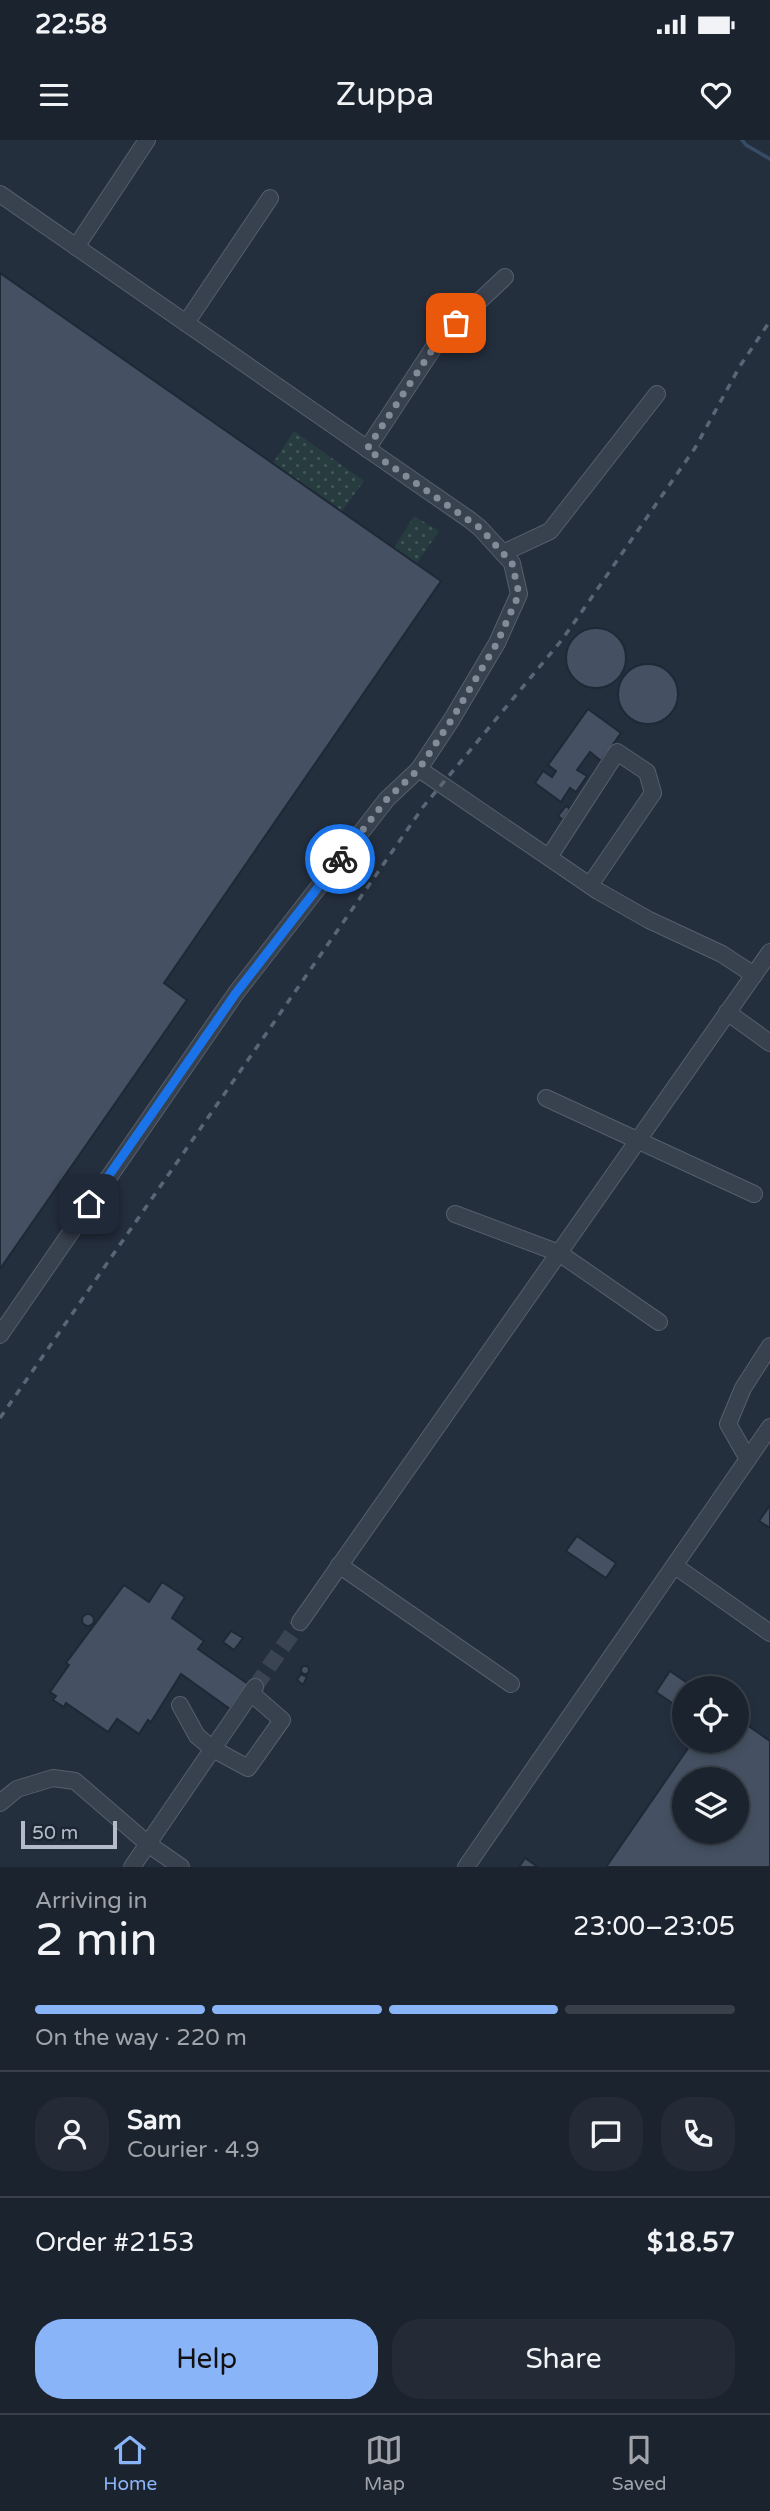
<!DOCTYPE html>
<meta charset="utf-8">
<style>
body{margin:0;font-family:"Varela Round",sans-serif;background:#242b36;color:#f1f3f6;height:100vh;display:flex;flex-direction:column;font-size:26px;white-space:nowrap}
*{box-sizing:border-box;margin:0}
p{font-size:23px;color:#a0a4aa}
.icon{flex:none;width:38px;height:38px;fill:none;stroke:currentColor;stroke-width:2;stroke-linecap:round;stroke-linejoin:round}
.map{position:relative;height:1727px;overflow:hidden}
.details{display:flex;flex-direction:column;background:#1b232e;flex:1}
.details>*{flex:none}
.controls{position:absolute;left:672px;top:1536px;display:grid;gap:14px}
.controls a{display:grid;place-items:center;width:77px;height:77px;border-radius:50%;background:#1b232e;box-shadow:0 4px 10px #0003,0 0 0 2px #39404a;font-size:35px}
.scale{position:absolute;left:21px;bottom:18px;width:96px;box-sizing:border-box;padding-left:7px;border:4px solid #b4bcc9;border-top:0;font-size:19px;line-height:24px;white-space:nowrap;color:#b4bcc9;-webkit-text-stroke:5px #1d2633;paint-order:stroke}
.pin{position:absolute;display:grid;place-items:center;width:60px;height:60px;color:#fff;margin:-30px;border-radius:14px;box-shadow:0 4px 10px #0006}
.courier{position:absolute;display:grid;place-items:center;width:70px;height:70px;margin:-35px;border:5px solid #1a73e8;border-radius:50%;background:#fff;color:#222;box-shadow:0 2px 9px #0007}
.head em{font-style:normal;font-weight:600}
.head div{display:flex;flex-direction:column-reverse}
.head{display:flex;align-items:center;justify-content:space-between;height:119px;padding:0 35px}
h1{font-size:46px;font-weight:600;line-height:52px}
.bar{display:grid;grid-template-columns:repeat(4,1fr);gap:10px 7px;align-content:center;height:84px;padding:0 35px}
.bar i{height:9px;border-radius:5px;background:#39404a}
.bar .current{background:#8ab4f8}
.bar p{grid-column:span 4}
.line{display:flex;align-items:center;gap:18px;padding:0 35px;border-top:2px solid #39404a}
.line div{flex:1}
.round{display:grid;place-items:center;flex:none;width:74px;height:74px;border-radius:28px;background:#242b36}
.action{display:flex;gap:14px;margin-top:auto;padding:14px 35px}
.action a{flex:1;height:80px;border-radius:28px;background:#8ab4f8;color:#111;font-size:28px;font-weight:600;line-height:80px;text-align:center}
.action a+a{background:#242b36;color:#f1f3f6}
.status{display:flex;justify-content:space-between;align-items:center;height:49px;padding:0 35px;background:#1b232e;direction:ltr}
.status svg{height:19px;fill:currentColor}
header{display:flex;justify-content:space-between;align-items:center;height:91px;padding:0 35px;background:#1b232e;font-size:32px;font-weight:600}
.tab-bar{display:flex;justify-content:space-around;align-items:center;height:98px;border-top:2px solid #39404a;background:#1b232e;font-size:19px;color:#a0a4aa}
.tab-bar a{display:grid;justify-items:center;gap:4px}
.tab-bar .current{color:#8ab4f8}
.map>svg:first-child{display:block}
.grass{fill:url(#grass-dots)}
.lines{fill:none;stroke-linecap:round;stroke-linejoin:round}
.stream{stroke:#394c67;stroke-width:3.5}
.building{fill:#455162;stroke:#1f2835;stroke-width:2;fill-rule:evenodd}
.minor-tunnel{stroke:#3a4453;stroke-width:16;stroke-dasharray:16 8;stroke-linecap:butt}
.minor-casing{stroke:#565f6c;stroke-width:18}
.minor{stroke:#38414e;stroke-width:16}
.rail{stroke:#5a6575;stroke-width:3.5;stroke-dasharray:7 7;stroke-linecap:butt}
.done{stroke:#828b98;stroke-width:7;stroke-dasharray:0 12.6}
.route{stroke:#1a73e8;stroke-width:9}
</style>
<div class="status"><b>22:58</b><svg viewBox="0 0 49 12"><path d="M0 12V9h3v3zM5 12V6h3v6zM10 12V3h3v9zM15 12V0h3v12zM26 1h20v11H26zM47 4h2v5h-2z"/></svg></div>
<header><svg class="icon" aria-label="menu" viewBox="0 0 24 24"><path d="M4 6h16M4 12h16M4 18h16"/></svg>Zuppa<svg class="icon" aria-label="heart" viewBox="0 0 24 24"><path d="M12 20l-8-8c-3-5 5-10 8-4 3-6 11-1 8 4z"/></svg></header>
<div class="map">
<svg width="770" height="1727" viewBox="0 0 770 1727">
<defs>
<pattern id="grass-dots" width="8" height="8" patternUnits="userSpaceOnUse" patternTransform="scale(1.75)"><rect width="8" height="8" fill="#263c3f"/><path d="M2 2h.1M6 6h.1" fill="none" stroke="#435659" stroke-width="1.8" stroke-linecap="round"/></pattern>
</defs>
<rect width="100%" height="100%" fill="#242f3e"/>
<g class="grass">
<polygon points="294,291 364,341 342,371 273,323"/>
<polygon points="414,376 439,391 417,423 394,408"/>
</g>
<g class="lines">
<polyline class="stream" points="742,0 746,5 770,19"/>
</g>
<g class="building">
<polygon points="0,133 441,441 164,843 187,860 0,1129"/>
<circle cx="596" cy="518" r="30"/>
<circle cx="648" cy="554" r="30"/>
<polygon points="588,569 621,593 601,621 590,612 577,630 587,636 576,652 570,648 561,662 535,643 543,631 552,637 556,631 548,625"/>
<polygon points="566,666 570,669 563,680 558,676"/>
<polygon points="770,1365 770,1388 759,1381"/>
<polygon points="577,1396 616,1423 606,1438 566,1411"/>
<polygon points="162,1442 185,1457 172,1478 204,1501 198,1509 248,1544 230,1569 181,1534 151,1582 148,1580 139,1594 117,1579 108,1592 66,1563 64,1567 53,1560 56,1556 50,1552 69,1525 66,1523 124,1445 149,1462"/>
<circle cx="88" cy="1480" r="6"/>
<polygon points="231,1491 243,1498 234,1510 223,1502"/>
<circle cx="305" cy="1530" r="4"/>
<polygon points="670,1531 696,1549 684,1549 684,1571 656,1552"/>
<polygon points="301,1534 307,1537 303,1545 297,1540"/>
<path d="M737 1578 770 1601V1727H606L693 1601H737ZM684 1640H737V1692H684Z"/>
<polygon points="525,1718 538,1727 519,1727"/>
</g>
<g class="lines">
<polyline class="minor-tunnel" points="255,1547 300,1482"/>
<defs>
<g id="minor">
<polyline points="0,54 470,380 480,388 512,423 519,454 497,503 452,579 419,629"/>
<polyline points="76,107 147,0"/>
<polyline points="186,183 270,58"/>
<polyline points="367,309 440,198 505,137"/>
<polyline points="503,413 550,391 657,254"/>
<polyline points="549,717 617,612 647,632 653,653 590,745"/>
<polyline points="727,872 770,903"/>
<polyline points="546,958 754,1054"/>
<polyline points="455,1074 559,1113 659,1182"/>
<polyline points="0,1195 236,853 387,659 419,629 598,751 649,780 722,814 754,835"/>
<polyline points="748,1319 728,1284 743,1248 770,1206"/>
<polyline points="339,1425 511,1544"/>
<polyline points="675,1426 770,1493"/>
<polyline points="300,1482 770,812"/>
<polyline points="180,1565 197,1596 213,1609 248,1628 282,1580 251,1553"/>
<polyline points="0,1663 17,1649 53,1638 75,1641 148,1704 181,1727"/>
<polyline points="132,1727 255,1547"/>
<polyline points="466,1727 770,1287"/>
</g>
</defs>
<use href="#minor" class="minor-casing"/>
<use href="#minor" class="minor"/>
<polyline class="rail" points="0,1278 423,667 561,501 578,477 695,308 740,226 770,181"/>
</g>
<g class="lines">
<polyline class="done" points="340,719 387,659 419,629 452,579 497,503 519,454 512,423 480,388 367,309 440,198 456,183"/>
<polyline class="route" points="89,1064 236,853 340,719"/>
</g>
</svg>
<div class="controls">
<a><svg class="icon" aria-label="locate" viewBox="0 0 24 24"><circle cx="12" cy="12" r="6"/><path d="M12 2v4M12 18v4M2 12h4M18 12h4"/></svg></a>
<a><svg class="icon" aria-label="layers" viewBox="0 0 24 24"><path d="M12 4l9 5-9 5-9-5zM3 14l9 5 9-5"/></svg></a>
</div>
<div class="scale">50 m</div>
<div class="pin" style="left:456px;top:183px;background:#ea580c"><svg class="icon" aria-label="bag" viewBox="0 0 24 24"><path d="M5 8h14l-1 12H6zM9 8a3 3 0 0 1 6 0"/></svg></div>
<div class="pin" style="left:89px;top:1064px;background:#1f2937"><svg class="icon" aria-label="home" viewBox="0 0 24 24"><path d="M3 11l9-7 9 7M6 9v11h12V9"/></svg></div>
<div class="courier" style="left:340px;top:719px"><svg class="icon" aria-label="bike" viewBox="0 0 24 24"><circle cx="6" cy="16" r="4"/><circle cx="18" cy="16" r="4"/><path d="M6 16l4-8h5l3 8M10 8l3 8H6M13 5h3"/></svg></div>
</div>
<section class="details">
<div class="head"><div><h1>2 min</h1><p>Arriving in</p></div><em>23:00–23:05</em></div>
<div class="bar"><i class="current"></i><i class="current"></i><i class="current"></i><i></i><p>On the way · 220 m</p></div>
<div class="line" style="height:126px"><a class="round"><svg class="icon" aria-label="person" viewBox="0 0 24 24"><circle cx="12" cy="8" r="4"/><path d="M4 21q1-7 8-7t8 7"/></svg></a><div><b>Sam</b><p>Courier · 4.9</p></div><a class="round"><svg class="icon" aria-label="chat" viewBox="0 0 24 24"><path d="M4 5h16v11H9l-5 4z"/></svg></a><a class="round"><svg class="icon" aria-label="phone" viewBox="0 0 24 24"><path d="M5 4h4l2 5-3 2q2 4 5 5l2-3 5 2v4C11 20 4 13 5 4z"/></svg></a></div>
<div class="line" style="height:91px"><div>Order #2153</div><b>$18.57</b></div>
<div class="action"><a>Help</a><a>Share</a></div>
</section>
<nav class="tab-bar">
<a class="current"><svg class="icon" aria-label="home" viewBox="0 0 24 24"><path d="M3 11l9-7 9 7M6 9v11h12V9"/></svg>Home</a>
<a><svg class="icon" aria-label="map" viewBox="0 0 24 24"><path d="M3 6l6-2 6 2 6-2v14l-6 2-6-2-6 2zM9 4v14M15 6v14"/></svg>Map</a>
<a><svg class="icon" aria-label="saved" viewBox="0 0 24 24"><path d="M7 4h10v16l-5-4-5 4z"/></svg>Saved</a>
</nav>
